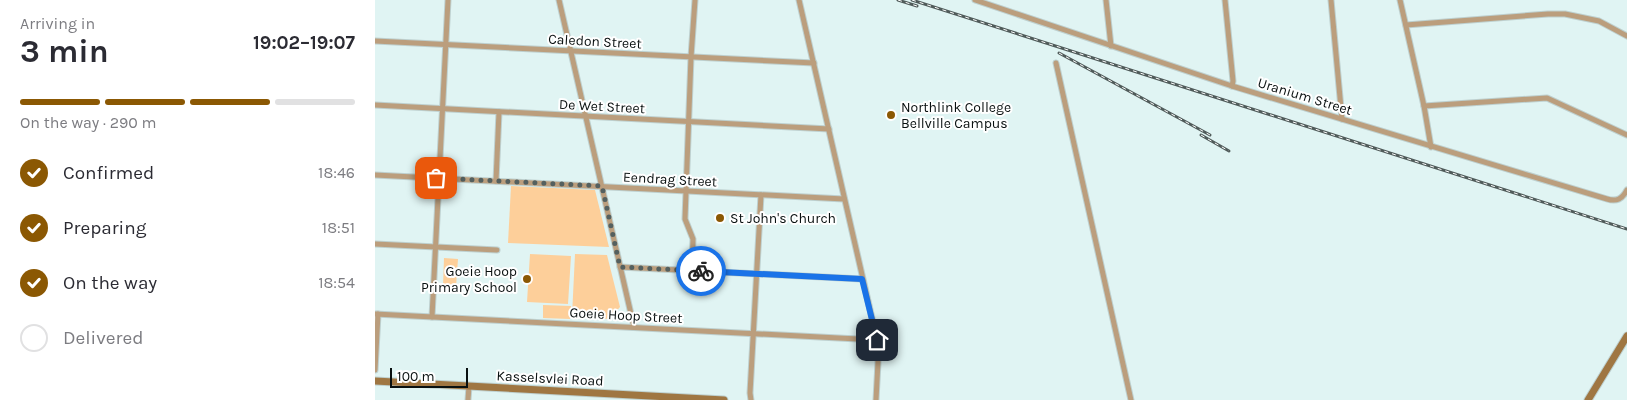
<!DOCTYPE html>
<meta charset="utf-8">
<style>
body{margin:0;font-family:Karla,sans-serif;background:#f7f7f7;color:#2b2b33;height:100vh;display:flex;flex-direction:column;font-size:19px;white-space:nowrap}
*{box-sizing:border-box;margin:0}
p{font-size:16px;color:#7c7c81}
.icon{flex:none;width:28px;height:28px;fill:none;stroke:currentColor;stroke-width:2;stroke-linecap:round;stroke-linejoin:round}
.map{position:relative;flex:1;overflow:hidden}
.sheet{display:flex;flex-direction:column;background:#fff;width:375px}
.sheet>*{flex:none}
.scale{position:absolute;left:15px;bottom:12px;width:78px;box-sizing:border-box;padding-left:5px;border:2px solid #091010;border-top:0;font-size:14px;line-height:18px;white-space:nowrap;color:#091010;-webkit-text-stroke:4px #fff;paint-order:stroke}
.pin{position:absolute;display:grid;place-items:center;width:42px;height:42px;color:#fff;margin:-21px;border-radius:10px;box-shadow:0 2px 8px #0006}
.courier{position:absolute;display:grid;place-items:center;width:50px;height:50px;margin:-25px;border:4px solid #1a73e8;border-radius:50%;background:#fff;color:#222;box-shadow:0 1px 6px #0007}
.overview em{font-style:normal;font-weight:700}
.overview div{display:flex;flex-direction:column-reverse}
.overview{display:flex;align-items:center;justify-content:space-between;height:85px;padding:0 20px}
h1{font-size:32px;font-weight:700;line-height:38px}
.bar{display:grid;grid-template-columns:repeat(4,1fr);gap:8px 5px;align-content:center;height:60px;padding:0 20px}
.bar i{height:6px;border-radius:4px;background:#e1e1e2}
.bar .on{background:#8b5803}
.bar p{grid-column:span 4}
ol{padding:0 20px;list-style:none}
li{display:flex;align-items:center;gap:15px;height:55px}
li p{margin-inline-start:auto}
li .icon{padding:5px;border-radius:50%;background:#8b5803;color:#fff;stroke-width:4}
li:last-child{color:#7c7c81}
li i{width:28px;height:28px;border:2px solid #e1e1e2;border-radius:50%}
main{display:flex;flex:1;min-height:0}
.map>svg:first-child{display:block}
.green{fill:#fdcf9a}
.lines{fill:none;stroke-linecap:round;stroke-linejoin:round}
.street-casing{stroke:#bed0cf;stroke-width:7}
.secondary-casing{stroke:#bed0cf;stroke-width:9}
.street{stroke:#bb9e7d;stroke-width:5}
.secondary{stroke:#9f7642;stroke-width:7}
.rail-casing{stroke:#505b5a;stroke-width:3}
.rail{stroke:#fff;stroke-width:1;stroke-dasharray:4;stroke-linecap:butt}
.done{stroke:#54605f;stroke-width:5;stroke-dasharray:0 9}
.route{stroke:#1a73e8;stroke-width:6}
.poi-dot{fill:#8b5803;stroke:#fff;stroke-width:2}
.labels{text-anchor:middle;stroke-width:4;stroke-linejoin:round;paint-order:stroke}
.street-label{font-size:14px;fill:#091010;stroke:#fff}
.poi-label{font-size:14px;fill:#091010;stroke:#fff;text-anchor:start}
</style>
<main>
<section class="sheet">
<div class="overview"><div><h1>3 min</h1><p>Arriving in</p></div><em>19:02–19:07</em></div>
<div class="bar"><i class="on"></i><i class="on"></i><i class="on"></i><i></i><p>On the way · 290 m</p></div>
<ol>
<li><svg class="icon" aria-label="check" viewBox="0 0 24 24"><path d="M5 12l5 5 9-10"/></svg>Confirmed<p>18:46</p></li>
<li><svg class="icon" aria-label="check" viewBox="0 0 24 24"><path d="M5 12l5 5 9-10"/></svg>Preparing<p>18:51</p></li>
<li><svg class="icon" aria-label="check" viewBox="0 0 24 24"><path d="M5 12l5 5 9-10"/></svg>On the way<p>18:54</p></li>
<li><i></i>Delivered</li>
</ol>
</section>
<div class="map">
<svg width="1252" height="400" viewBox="0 0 1252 400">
<rect width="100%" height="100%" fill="#e0f4f3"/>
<g class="green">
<polygon points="136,186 220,190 234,247 133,243"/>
<polygon points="155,254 196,256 193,304 152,302"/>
<polygon points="200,254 232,255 245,307 234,319 197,316"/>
<polygon points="69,258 83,259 81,287 68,286"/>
<polygon points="168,305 196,306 195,319 168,318"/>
</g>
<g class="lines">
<defs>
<g id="street">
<polyline points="184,0 259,327"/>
<polyline points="424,0 502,340 503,362 501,400"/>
<path d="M600 0 857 86 1232 199C1242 202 1247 199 1252 190"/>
<polyline points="731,0 736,46"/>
<polyline points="850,0 858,81 857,86"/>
<polyline points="956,0 967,119"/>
<polyline points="1025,0 1049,106 1056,147"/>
<polyline points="1031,25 1173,14 1190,14 1224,21 1252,36"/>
<polyline points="0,41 439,63"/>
<polyline points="681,63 756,400"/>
<polyline points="0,105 454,129"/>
<polyline points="1049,106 1172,98 1252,135"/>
<polyline points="0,175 469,199"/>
<polyline points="121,181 124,112"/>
<polyline points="0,244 122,250"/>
<polyline points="245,267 487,279"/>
<polyline points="317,270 318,239 310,219 316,57 320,0"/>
<polyline points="0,314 502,340"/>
<polyline points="57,317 73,0"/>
<polyline points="0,370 3,314"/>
<polyline points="93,400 94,386"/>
<polyline points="376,400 375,393 386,195"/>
</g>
<g id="secondary">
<polyline points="0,381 349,400"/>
<polyline points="1213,400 1252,336"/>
</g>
</defs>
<use href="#street" class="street-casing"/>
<use href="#secondary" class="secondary-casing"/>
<use href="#street" class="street"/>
<use href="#secondary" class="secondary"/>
<defs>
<g id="rail">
<polyline points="523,0 542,6"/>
<polyline points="537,0 1252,229"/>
<polyline points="684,53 835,135"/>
<polyline points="826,135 854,151"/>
</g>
</defs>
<use href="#rail" class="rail-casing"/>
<use href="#rail" class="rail"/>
</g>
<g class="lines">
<polyline class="done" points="61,178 227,186 245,267 326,271"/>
<polyline class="route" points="326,271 487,279 502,340"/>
</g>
<g class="poi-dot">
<circle cx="516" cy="115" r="5"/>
<circle cx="345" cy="218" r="5"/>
<circle cx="152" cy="279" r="5"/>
</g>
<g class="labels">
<g class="street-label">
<text transform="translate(220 41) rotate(3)" y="5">Caledon Street</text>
<text transform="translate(930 96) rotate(17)" y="5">Uranium Street</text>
<text transform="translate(227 106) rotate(3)" y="5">De Wet Street</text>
<text transform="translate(295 179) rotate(3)" y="5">Eendrag Street</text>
<text transform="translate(251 315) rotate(3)" y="5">Goeie Hoop Street</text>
<text transform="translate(175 378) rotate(3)" y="5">Kasselsvlei Road</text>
</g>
<g class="poi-label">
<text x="526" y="112">Northlink College<tspan x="526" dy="16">Bellville Campus</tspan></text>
<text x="355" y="223">St John's Church</text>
<text x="142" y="276" text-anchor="end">Goeie Hoop<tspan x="142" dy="16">Primary School</tspan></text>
</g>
</g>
</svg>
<div class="scale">100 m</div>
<div class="pin" style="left:61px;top:178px;background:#ea580c"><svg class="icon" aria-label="bag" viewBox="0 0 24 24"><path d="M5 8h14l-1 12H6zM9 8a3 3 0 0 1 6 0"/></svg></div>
<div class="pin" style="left:502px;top:340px;background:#1f2937"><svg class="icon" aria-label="home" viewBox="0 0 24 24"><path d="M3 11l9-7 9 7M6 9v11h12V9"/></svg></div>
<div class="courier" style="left:326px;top:271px"><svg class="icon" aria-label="bike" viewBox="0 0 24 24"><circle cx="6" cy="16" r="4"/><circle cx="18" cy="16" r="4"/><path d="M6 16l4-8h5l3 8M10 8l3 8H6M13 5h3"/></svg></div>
</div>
</main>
